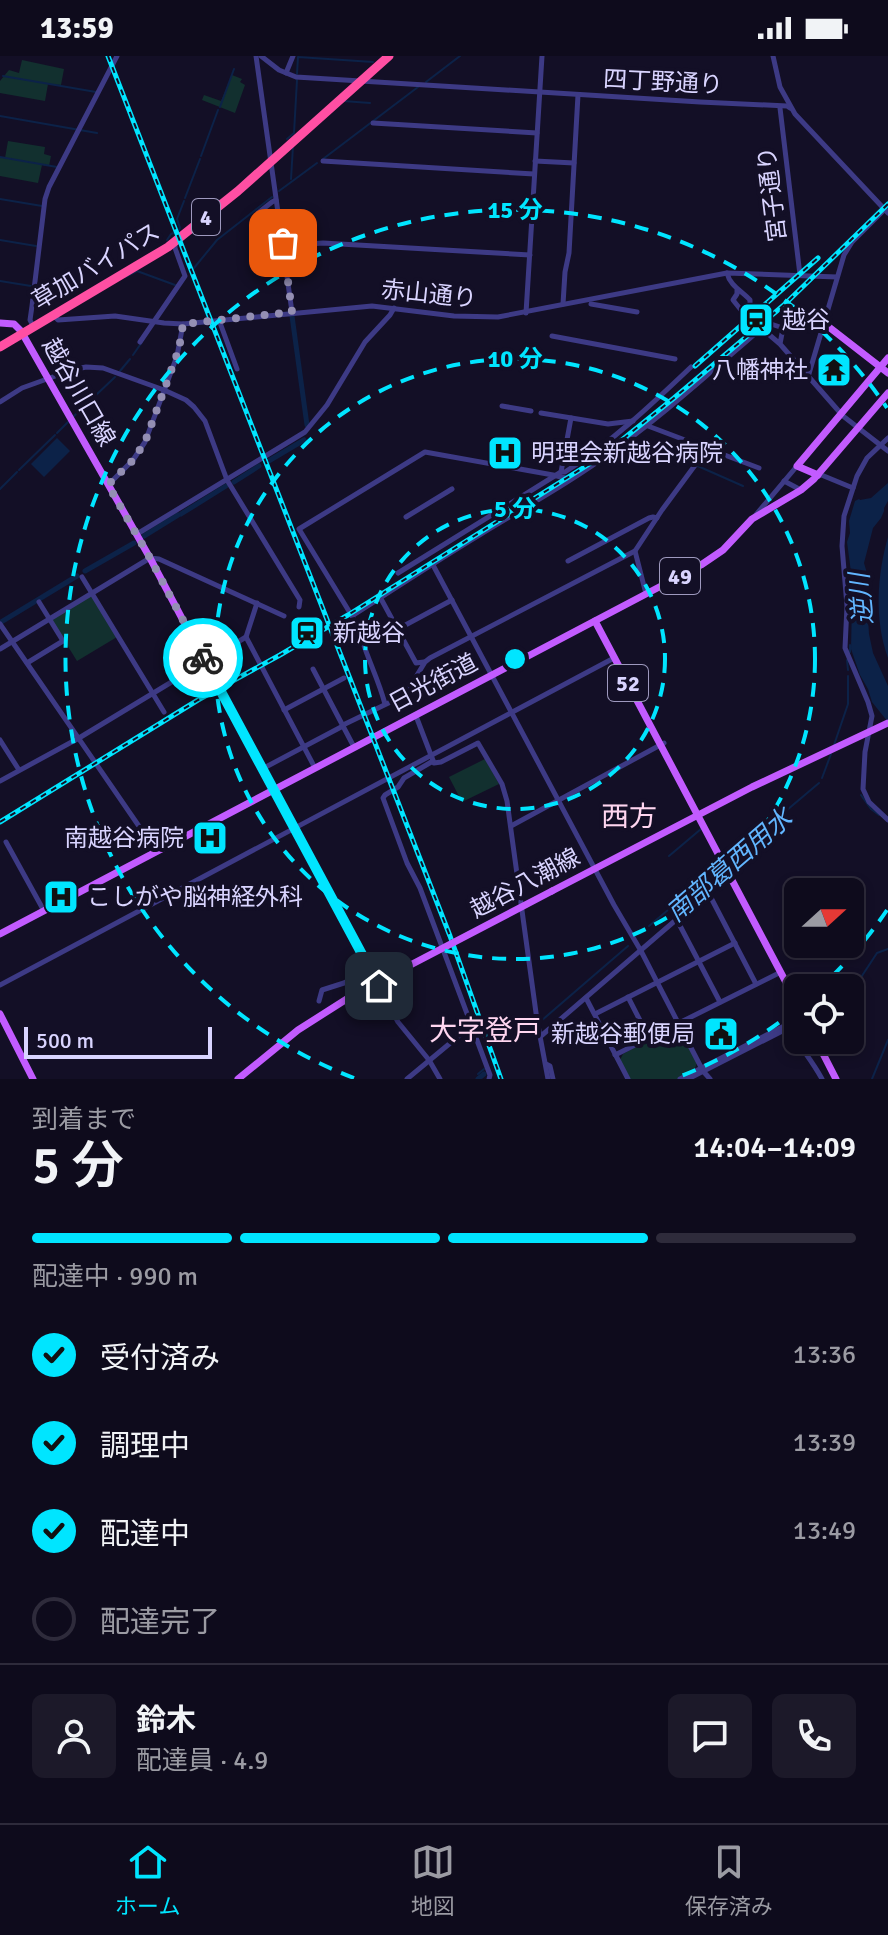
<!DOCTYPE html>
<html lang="ja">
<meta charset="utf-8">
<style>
body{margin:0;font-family:Signika,"Noto Sans JP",sans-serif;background:#1c1929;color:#f1f3f6;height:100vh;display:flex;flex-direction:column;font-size:30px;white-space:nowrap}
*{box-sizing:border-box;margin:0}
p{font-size:26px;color:#9b9ba3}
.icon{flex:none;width:44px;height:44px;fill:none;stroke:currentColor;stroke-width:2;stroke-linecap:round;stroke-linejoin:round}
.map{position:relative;height:1023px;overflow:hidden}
.sheet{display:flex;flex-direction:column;background:#0e0b1c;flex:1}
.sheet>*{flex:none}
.needle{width:52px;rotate:69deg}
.controls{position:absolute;left:784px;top:822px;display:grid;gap:16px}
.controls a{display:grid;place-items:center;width:80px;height:80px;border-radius:12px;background:#0e0b1c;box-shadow:0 4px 12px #0003,0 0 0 2px #2e2b3b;font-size:40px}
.scale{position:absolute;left:24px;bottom:20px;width:188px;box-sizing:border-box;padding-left:8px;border:4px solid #d9d4ff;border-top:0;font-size:22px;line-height:28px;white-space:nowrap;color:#d9d4ff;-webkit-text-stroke:6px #130f26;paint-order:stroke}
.pin{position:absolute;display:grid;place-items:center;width:68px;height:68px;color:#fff;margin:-34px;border-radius:16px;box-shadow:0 4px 12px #0006}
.courier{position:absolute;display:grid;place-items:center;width:80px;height:80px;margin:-40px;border:6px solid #00e5ff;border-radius:50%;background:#fff;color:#222;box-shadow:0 2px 10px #0007}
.headline em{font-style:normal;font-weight:600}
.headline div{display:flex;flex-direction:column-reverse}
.headline{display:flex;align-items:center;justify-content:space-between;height:136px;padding:0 32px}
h1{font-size:52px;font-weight:600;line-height:60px}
.bar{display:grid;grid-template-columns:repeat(4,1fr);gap:12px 8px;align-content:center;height:96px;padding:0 32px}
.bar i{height:10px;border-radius:6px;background:#2e2b3b}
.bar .current{background:#00e5ff}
.bar p{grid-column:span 4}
.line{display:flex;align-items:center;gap:20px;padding:0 32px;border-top:2px solid #2e2b3b}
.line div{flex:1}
.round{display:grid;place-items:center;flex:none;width:84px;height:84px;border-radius:12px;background:#1c1929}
ol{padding:0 32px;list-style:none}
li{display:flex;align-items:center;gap:24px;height:88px}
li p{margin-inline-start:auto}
li .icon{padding:8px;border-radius:50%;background:#00e5ff;color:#111;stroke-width:4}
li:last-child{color:#9b9ba3}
li i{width:44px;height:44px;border:4px solid #2e2b3b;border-radius:50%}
.status{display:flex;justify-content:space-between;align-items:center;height:56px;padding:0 40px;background:#0e0b1c;direction:ltr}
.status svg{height:22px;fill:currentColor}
.dock{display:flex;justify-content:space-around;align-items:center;height:112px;border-top:2px solid #2e2b3b;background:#0e0b1c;font-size:22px;color:#9b9ba3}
.dock a{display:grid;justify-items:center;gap:4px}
.dock .current{color:#00e5ff}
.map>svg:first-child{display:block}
.green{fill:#12302f}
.water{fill:#0c2248}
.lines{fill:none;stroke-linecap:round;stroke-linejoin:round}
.stream{stroke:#0c2248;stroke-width:2}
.river{stroke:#0c2248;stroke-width:5}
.minor{stroke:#3d3a85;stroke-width:5}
.major{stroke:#c25bff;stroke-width:7}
.highway{stroke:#ff4fa3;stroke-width:9}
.rail-casing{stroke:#00e5ff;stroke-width:5}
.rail{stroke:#130f26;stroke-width:2;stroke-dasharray:6;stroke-linecap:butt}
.major-bridge{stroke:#c25bff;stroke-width:7}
.done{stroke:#948fb3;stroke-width:8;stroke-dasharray:0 14.4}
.route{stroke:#00e5ff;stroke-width:10}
.ring{fill:none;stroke:#00e5ff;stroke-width:4;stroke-dasharray:14 10}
.labels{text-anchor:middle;stroke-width:8;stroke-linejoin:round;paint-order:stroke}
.shield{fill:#130f26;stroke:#9e99be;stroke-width:2}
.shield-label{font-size:22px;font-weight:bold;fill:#d9d4ff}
.street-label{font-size:24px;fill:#d9d4ff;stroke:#130f26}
.poi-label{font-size:24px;fill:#d9d4ff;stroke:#130f26;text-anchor:start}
.water-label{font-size:26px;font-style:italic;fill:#62b6ff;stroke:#130f26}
.quarter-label{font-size:28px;fill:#ffd6f0;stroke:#130f26}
.centre{fill:#00e5ff;stroke:#130f26;stroke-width:4}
.ring-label{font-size:24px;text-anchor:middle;font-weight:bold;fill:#00e5ff;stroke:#130f26;stroke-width:8;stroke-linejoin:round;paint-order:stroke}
</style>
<div class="status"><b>13:59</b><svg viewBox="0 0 49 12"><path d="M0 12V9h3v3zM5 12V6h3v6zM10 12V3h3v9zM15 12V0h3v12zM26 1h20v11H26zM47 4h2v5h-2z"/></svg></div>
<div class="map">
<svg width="888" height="1023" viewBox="0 0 888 1023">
<rect width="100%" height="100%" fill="#130f26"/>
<g class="green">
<polygon points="22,4 64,13 61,29 48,28 45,45 0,37 0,25 9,14 19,17"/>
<polygon points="232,19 242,23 240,26 245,29 235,57 202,44 204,39 221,45"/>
<polygon points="8,85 45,91 44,98 51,100 49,110 42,109 38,127 0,120 0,102 5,102"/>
<polygon points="92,538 117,581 77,605 51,563"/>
<polygon points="485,703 499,728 462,746 449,721"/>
<polygon points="673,971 679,974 697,1006 694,1016 679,1023 630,1023 620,1004 623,998"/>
</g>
<g class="water">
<polygon points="57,382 70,395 44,421 31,408"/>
<polygon points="888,427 888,445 884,452 884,455 881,462 873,472 864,507 869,524 869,546 867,547 869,578 873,597 888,630 888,666 872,646 868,633 860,619 851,593 852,547 851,516 847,486 850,477 849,465 855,445 859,443 860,444 871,442"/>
<path d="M888 481V602C874 564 877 519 888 481Z"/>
</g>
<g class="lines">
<g class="stream">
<polyline points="297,18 298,1 373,6"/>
<polyline points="3,20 96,36"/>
<polyline points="426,26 460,0"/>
<polyline points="343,45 370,47"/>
<polyline points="220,51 234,13"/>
<polyline points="0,60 97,77"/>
<polyline points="287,83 294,77 297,24"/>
<polyline points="201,100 218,54"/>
<polyline points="0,101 57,111"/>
<polyline points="323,103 418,31"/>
<polyline points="291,123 293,90"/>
<polyline points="279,135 317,107"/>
<polyline points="185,142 200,103"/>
<polyline points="0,143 42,150"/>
<polyline points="0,184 36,190"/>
<polyline points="167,184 171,178 178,175 180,172 177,163 184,145"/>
<polyline points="194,212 217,184 272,141"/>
<polyline points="125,221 137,215 175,229"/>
<polyline points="0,225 31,230"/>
<polyline points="133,299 142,286"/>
<polyline points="120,315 130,303"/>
<polyline points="74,360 115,321"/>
<polyline points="57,377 68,366"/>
<polyline points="666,396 743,430"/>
<polyline points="19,414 55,379"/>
<polyline points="0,433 17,416"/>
<polyline points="850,589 850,596"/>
<polyline points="847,604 848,614"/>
<polyline points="834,689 848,648 848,620"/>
<polyline points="822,722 831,698"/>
<polyline points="861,739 871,753 879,759"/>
<polyline points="735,798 819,727"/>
<polyline points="669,800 701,773"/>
<polyline points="649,870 706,822"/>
<polyline points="850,938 877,897 888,893"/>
<polyline points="541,965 628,890"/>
<polyline points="478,1018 484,1013"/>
<polyline points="872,1023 888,984"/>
</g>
<g class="river">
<polyline points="292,260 307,369"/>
<polyline points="267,406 304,384"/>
<polyline points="234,426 259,410"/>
<polyline points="181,458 226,430"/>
<polyline points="144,480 178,459"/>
<polyline points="85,515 134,487"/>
<polyline points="1,566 77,520"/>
<polyline points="478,1023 484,1018"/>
</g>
<g class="minor">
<polyline points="256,0 292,256"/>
<polyline points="261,0 279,14 296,21 700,46 787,50 790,52"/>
<polyline points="773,0 780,31 795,58 888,157"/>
<polyline points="286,17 293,0"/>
<polyline points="780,52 800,219"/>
<polyline points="373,67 537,77"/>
<polyline points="323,105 534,118"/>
<polyline points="535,105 574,107"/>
<polyline points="260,189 258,157 272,146 276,144"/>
<polyline points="283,190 323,187 530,199"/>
<path d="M727 217C730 230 742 235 750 244V248L741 254 733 244 737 238V233"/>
<polyline points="563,248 565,216 569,197 578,39"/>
<polyline points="591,248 637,256"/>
<polyline points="526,257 542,0"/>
<polyline points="54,260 58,264 115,260 164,267 183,268 372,250 454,260 498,261 727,217 837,221"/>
<polyline points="807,261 797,262 790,260 787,256 794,251 807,261 825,268"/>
<polyline points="219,264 237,313"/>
<polyline points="33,270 30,264 32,250 45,143 49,131 117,0"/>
<polyline points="552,280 675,303"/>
<polyline points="140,286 185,220 175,192 175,186"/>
<polyline points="780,288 783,272 771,268 765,273 766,276 780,288 843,360 888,395"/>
<polyline points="808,321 844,199 852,186 885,153"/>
<polyline points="0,346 22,332 72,314 86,311 103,312 164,334 186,344 194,351 205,365 227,424 300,544 299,551"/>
<polyline points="502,350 531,355"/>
<polyline points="541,357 608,368 633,365"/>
<polyline points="648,370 759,412"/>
<polyline points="888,382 867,402 857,420 844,460 842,490 847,550 845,592 868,646 872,660 865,696 863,733 869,746 888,764"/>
<polyline points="561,416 571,362"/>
<polyline points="819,418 853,432"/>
<polyline points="784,425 801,434"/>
<polyline points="108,429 133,404 145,386 177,300 183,268"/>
<polyline points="406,461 452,433"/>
<polyline points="754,461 797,410"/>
<polyline points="137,478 305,376 327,349 365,286 390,259 394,252"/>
<polyline points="568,505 649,462 653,461 657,462"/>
<polyline points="433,509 614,849 641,895 703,1015 710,1023"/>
<path d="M398 517 561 416H565C612 386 651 349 691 311"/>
<polyline points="82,521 164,656"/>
<polyline points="646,538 635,495 662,454 707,393"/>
<polyline points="380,541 416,607 424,606"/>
<path d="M352 560C395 532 438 504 481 478 520 454 559 433 596 407 653 368 705 321 757 276L765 274"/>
<polyline points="0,568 156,795"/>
<polyline points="398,573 452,544"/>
<polyline points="246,581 315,712"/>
<polyline points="0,593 150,502 159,503 284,560"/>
<polyline points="27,607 63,585 39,546"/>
<polyline points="313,613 354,691"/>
<path d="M385 648C378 621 364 596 358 570L299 473 425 396 553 419 569 423"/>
<polyline points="284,654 344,622"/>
<polyline points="416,660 434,707 441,706 478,687 502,728 507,745 537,964 548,1023"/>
<polyline points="343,669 405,639 425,606 430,602 635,495"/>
<polyline points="0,684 19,714"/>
<polyline points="433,705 404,722 398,731 385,739 383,742 407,807 420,832 490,1019 489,1023"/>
<polyline points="262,713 343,670"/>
<polyline points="0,725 79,682 246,581 257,547"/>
<polyline points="273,734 398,966 429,1004 440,1023"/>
<polyline points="511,770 664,687"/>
<polyline points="6,786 44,855"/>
<polyline points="708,836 756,928"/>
<polyline points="677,864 720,946"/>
<polyline points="0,929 614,602"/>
<polyline points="628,941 649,982"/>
<polyline points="586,942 628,1023"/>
<polyline points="319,945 322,934 344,927 370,913"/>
<polyline points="595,958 735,887"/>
<path d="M788 970C798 989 812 1004 822 1023"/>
<polyline points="541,980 727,820 731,813"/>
<polyline points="615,999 781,916"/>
<polyline points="546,1008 550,1010 553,1023"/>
<polyline points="407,1023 472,969"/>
<polyline points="680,1023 798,963"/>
<polyline points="688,1023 798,967"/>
</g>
<g class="major">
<polyline points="0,267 14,268 21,275 150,502 273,734"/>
<polyline points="825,268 888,317"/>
<polyline points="818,419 797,410 888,302"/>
<polyline points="595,565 798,949"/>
<polyline points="552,835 752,731 888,667"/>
<polyline points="0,878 701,509 723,494 752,463 801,434 814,423 888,337"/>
<polyline points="0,958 33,1023"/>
<polyline points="816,984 836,1023"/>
<polyline points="238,1023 298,974 353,939"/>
</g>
<polyline class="highway" points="0,291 168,191 238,135 389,0"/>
<defs>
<g id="rail">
<polyline points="108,0 450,880 501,1023"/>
<polyline points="695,310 818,202"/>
<polyline points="0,766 198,644 280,599 348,559 602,400 674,342 785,248 888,148"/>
</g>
</defs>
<use href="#rail" class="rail-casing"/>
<use href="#rail" class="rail"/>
<polyline class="major-bridge" points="353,939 552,835"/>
</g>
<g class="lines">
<polyline class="done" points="203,602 150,502 108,429 133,404 145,386 179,293 183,268 292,256 283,187"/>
<polyline class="route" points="203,602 379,930"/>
</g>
<g class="ring">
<circle cx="515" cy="603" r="150"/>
<circle cx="515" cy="603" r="300"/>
<path d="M887 854A449 449 0 0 1 821 931M798 952A449 449 0 0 1 676 1022M354 1022A449 449 0 1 1 887 352"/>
</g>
<defs>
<symbol id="station-square" viewBox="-11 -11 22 22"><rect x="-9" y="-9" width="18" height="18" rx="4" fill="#00e5ff" stroke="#130f26"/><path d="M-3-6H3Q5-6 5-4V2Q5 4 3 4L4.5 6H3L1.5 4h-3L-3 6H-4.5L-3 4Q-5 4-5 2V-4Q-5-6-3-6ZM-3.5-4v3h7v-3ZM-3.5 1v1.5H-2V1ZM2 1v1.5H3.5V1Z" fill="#111"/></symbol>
<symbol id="temple-square" viewBox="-11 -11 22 22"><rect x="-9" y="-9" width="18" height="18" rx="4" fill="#00e5ff" stroke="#130f26"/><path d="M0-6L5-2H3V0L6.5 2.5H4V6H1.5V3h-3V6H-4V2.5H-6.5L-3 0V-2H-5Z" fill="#111"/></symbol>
<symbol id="hospital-square" viewBox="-11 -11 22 22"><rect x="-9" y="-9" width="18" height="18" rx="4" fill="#00e5ff" stroke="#130f26"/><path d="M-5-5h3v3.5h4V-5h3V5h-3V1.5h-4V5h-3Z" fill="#111"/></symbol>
<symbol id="civic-square" viewBox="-11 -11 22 22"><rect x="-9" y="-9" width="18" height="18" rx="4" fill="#00e5ff" stroke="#130f26"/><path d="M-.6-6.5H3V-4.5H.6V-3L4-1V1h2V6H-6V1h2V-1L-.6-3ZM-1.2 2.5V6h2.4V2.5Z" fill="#111"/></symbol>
</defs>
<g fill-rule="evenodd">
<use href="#station-square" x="736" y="244" width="40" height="40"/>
<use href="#temple-square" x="814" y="294" width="40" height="40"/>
<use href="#hospital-square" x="485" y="377" width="40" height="40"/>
<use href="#station-square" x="287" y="557" width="40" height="40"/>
<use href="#hospital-square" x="190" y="762" width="40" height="40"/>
<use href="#hospital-square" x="41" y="821" width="40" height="40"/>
<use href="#civic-square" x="701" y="958" width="40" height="40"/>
</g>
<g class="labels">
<g class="shield">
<rect x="192" y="143" width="28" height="36" rx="6"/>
<rect x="660" y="502" width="40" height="36" rx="6"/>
<rect x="608" y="609" width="40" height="36" rx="6"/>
</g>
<g class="shield-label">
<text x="206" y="169">4</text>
<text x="680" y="528">49</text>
<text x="628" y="635">52</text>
</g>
<g class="street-label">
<text transform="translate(663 26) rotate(3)" y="8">四丁野通り</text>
<text transform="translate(772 138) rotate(-97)" y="8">宮子通り</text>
<text transform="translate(96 210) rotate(-31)" y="8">草加バイパス</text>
<text transform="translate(429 238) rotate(6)" y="8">赤山通り</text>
<text transform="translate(79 336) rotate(60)" y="8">越谷川口線</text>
<text transform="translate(433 627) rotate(-28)" y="8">日光街道</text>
<text transform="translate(525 827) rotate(-28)" y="8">越谷八潮線</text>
</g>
<g class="poi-label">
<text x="782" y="272">越谷</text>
<text x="808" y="322" text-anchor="end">八幡神社</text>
<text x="531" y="405">明理会新越谷病院</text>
<text x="333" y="585">新越谷</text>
<text x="184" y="790" text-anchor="end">南越谷病院</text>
<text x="87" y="849">こしがや脳神経外科</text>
<text x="695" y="986" text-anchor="end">新越谷郵便局</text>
</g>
<g class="water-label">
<text transform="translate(861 543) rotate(-95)" y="9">逆川</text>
<text transform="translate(729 809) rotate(-41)" y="9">南部葛西用水</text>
</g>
<g class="quarter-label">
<text x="629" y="770">西方</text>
<text x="485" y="984">大字登戸</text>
</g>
</g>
<circle cx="515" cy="603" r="12" class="centre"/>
<g class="ring-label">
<text x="515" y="162">15 分</text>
<text x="515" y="311">10 分</text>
<text x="515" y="461">5 分</text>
</g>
</svg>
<div class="controls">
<a><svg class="needle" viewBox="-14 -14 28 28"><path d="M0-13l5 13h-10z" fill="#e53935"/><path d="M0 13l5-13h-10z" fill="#9b9ba3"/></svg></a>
<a><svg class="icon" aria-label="locate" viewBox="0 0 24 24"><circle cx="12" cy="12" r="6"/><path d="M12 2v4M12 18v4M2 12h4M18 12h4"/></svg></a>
</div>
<div class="scale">500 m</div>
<div class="pin" style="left:283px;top:187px;background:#ea580c"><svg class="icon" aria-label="bag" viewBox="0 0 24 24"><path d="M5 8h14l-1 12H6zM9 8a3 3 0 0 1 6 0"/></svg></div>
<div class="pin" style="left:379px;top:930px;background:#1f2937"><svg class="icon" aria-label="home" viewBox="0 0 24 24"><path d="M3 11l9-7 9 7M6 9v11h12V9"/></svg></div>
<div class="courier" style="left:203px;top:602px"><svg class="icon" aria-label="bike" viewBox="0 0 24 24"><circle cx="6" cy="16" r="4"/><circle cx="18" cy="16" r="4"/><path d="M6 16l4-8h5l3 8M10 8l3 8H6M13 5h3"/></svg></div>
</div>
<section class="sheet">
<div class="headline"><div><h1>5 分</h1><p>到着まで</p></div><em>14:04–14:09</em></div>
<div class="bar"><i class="current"></i><i class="current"></i><i class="current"></i><i></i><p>配達中 · 990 m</p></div>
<ol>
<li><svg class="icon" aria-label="check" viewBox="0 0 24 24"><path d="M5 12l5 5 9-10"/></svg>受付済み<p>13:36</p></li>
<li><svg class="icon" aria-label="check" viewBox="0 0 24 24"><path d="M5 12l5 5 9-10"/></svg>調理中<p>13:39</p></li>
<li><svg class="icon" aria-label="check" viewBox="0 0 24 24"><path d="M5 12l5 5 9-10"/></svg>配達中<p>13:49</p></li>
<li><i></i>配達完了</li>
</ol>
<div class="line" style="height:144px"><a class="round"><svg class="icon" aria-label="person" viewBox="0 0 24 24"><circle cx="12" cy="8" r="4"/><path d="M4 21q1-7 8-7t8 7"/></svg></a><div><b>鈴木</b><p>配達員 · 4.9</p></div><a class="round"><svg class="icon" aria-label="chat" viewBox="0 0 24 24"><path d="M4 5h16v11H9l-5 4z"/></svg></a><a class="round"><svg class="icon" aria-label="phone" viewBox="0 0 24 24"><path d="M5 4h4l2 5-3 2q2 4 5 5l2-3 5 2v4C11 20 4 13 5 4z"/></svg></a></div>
</section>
<nav class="dock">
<a class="current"><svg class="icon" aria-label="home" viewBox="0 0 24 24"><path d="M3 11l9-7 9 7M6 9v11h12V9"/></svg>ホーム</a>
<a><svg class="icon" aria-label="map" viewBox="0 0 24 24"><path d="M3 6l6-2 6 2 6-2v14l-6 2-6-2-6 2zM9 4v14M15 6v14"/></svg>地図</a>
<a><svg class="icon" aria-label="saved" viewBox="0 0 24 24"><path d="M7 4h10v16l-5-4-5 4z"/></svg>保存済み</a>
</nav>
